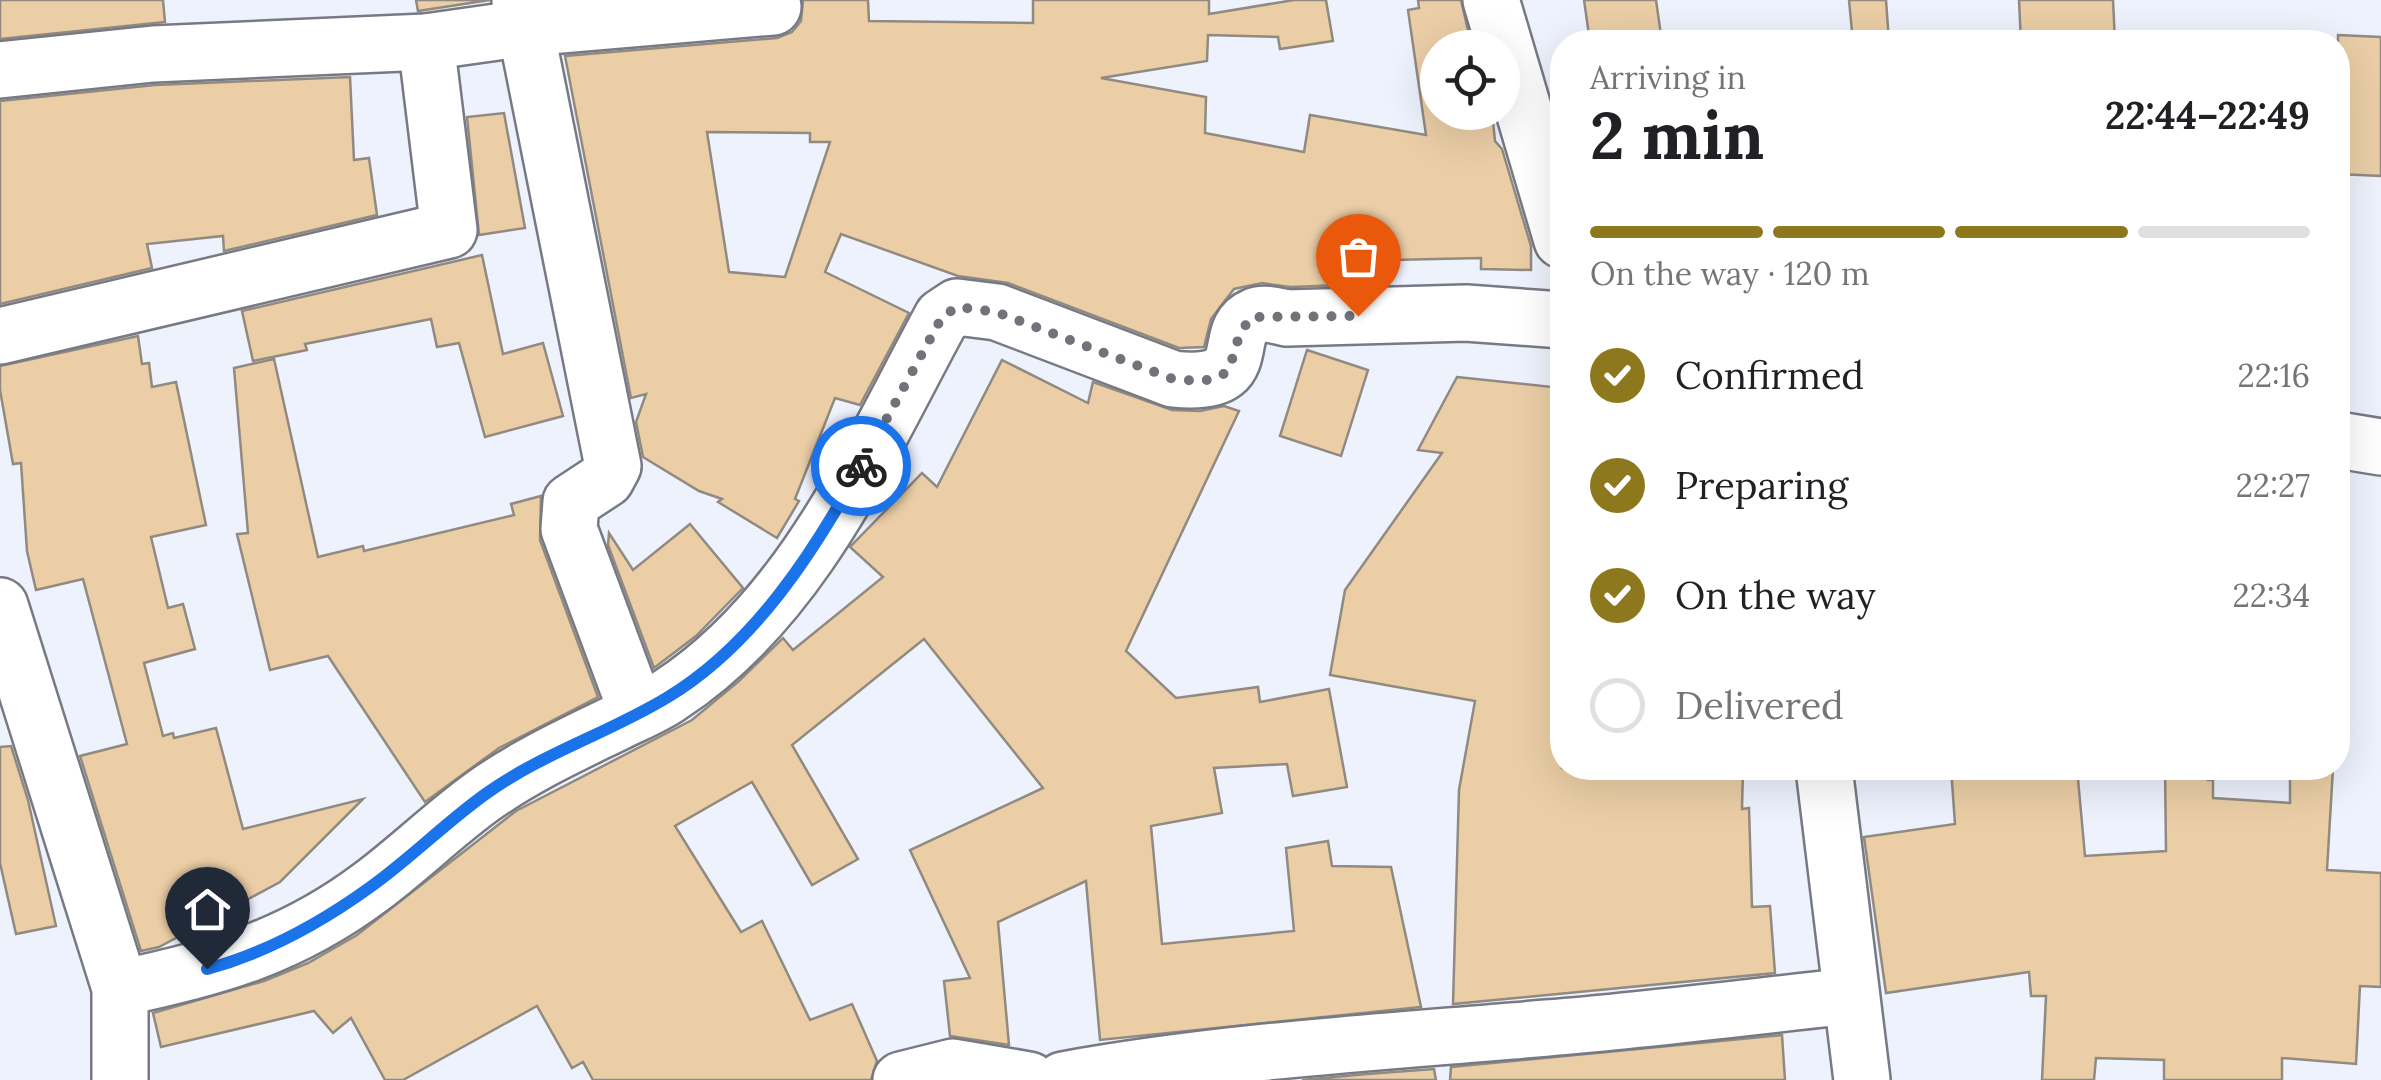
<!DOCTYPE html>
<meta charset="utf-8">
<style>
body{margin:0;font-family:Lora,serif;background:#f6f6f6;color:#202124;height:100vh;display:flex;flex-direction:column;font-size:38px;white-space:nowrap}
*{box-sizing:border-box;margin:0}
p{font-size:32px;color:#757577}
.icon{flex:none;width:55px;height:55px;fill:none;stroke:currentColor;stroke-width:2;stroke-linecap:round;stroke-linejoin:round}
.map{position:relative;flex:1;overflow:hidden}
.details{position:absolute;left:1550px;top:30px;width:800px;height:750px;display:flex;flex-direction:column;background:#fff;border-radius:40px;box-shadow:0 10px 40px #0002}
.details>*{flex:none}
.fabs{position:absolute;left:1420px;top:30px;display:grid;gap:20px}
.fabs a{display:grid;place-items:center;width:100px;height:100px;border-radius:50%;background:#fff;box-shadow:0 10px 40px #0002;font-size:50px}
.pin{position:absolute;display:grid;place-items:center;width:85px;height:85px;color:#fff;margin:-102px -42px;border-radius:50% 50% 50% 0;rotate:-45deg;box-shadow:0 0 10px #0007}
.pin .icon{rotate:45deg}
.courier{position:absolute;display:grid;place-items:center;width:100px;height:100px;margin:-50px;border:8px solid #1a73e8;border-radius:50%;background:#fff;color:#222;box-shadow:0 2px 12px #0007}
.summary em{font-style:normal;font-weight:700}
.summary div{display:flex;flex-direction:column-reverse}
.summary{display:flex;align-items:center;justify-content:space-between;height:170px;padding:0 40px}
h1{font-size:65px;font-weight:700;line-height:75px}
.bar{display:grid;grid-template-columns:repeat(4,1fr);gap:15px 10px;align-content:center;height:120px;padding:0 40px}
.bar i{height:12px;border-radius:8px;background:#e0e0e0}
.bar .active{background:#8d781e}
.bar p{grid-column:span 4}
ol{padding:0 40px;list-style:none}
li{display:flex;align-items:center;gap:30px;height:110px}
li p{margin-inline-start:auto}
li .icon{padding:10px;border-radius:50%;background:#8d781e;color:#fff;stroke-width:4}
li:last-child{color:#757577}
li i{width:55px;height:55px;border:5px solid #e0e0e0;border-radius:50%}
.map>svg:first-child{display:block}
.building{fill:#ebcea6;stroke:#918a81;stroke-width:2.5;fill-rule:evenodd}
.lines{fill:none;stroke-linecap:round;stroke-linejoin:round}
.minor-casing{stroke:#777a84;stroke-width:60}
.minor{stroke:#fff;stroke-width:55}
.done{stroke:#707379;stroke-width:10;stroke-dasharray:0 18}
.route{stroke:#1a73e8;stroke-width:12}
</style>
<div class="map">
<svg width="2381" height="1080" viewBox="0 0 2381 1080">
<rect width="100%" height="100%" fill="#eef2fd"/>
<g class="building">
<polygon points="0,0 163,0 165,22 0,39"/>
<polygon points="416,0 490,0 418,11"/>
<path d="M803 0H868L869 21 1033 23V0H1209V14L1294 0H1326L1333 41 1280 49 1278 37 1208 35 1207 61 1101 78 1206 97 1205 133 1304 152 1310 115 1426 135 1408 10 1419 8 1418 0H1461L1472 48H1438V112H1492L1495 141 1502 149 1531 246V270L1481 269V258L1346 261 1341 285 1290 287 1262 283 1234 289 1211 319 1204 347 1179 348 1008 283 958 276 841 234 825 272 909 313 860 405 835 398 795 499 799 501 777 538 718 502 722 499 699 491 643 457 636 422 646 394 631 398 565 56 777 38 792 32 801 21ZM707 132 810 133V142H830L785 277 729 272Z"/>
<polygon points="1584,0 1656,0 1662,42 1590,42"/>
<polygon points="1849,0 1886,0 1889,42 1853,42"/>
<polygon points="2019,0 2113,0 2115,42 2021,42"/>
<polygon points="2338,35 2381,37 2381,176 2338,174"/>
<polygon points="350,77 354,160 369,158 377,215 224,251 223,236 147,244 152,268 0,304 0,101 155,85"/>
<polygon points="504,113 525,228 479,235 467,117"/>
<polygon points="482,255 503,354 543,343 563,416 485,437 459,343 437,347 431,319 305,344 307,350 253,361 242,311"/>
<polygon points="138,336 142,364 149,363 152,387 176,382 206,525 151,537 168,608 183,604 195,649 144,663 163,736 173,733 174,738 216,728 243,829 363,799 280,882 159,947 141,951 80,756 127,744 83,579 36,590 27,551 21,463 13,464 0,390 0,366"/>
<polygon points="1307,350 1368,370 1341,456 1280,436"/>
<polygon points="274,359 318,557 363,546 364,551 514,515 511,504 541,496 540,540 598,697 499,748 425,802 328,656 270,670 237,534 248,533 234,368"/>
<polygon points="1002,360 1088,403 1093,382 1172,410 1200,411 1224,406 1239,411 1126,651 1176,698 1258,687 1260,702 1329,689 1347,787 1293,796 1287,764 1214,768 1222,813 1151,826 1162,944 1294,931 1286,848 1328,841 1332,866 1391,867 1421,1007 1100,1040 1086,881 998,922 1009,1045 950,1036 944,981 970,978 910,850 1043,788 924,639 792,745 858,859 812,885 752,782 675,826 741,932 762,921 810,1020 852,1004 877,1061 871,1080 593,1080 583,1062 572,1068 537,1006 403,1080 385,1080 351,1018 333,1033 314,1011 161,1047 153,1013 264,981 308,963 357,935 516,811 692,720 739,681 783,638 793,650 883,577 850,547 922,473 937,487"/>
<polygon points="1457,377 1562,388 1556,469 1562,469 1562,768 1743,768 1742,809 1749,808 1752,907 1770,906 1775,973 1453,1004 1459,790 1475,701 1330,675 1345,590 1442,453 1418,450"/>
<polygon points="690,524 743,588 696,636 654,668 608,545 609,533 633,570"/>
<polygon points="11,746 28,800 56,926 16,934 0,863 0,747"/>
<polygon points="1951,768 2077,768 2085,856 2166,851 2165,768 2208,768 2208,780 2213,780 2213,798 2290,803 2290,768 2333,768 2327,870 2381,873 2381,987 2360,986 2356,1064 2282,1058 2282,1080 2164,1080 2164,1060 2096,1058 2094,1080 2042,1080 2046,996 2031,996 2029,972 1886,993 1864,837 1955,824"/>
<polygon points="1782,1035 1785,1080 1450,1080 1451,1067"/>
<polygon points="1434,1069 1436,1080 1302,1080 1367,1074"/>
</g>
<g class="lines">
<defs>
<g id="minor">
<polyline points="520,0 613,466 606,479 571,502 569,529 637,712"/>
<polyline points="1491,0 1562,240"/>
<polyline points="0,70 153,54 426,42 525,28 773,7"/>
<polyline points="0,336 449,230 426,42"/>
<polyline points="2338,440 2381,447"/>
<polyline points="0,606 120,988 120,1080"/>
<polyline points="1824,768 1862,1080"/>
<path d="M120 988C217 968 291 947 371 887 410 858 444 824 483 796 525 766 571 745 616 723 634 714 654 706 670 695 803 608 869 451 942 317L957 307 997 312 1173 379C1263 389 1217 331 1255 316 1264 312 1277 316 1287 318L1466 313 1562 320"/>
<polyline points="901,1080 953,1067 1029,1080"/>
<path d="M1063 1080C1222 1051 1385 1042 1547 1028 1648 1020 1749 1007 1850 996"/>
</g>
</defs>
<use href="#minor" class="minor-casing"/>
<use href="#minor" class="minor"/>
</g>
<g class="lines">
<path class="done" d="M861 466 942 317 957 307 996 312 1173 379C1253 388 1218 355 1252 317L1358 316"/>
<path class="route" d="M207 969C266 953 319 924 369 888 410 859 446 822 487 793 543 753 609 733 668 697 754 645 814 552 861 466"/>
</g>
</svg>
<div class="fabs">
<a><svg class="icon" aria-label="locate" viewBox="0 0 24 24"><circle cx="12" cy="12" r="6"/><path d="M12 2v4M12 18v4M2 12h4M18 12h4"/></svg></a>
</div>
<div class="pin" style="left:1358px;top:316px;background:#ea580c"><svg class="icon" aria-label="bag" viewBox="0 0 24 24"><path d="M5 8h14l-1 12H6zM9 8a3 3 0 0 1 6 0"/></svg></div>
<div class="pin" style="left:207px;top:969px;background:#1f2937"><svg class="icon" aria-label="home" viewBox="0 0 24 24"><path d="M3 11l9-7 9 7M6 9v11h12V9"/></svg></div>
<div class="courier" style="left:861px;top:466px"><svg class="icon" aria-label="bike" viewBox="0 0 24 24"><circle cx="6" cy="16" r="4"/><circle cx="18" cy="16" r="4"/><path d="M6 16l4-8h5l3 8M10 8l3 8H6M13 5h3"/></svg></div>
<section class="details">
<div class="summary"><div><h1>2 min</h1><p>Arriving in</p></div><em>22:44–22:49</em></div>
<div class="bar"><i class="active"></i><i class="active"></i><i class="active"></i><i></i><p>On the way · 120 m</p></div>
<ol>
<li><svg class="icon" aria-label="check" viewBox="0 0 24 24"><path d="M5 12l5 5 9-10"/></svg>Confirmed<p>22:16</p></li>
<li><svg class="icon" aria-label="check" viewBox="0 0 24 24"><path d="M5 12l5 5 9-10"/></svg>Preparing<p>22:27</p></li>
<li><svg class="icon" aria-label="check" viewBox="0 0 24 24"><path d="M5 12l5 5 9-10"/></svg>On the way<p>22:34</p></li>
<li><i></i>Delivered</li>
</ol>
</section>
</div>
